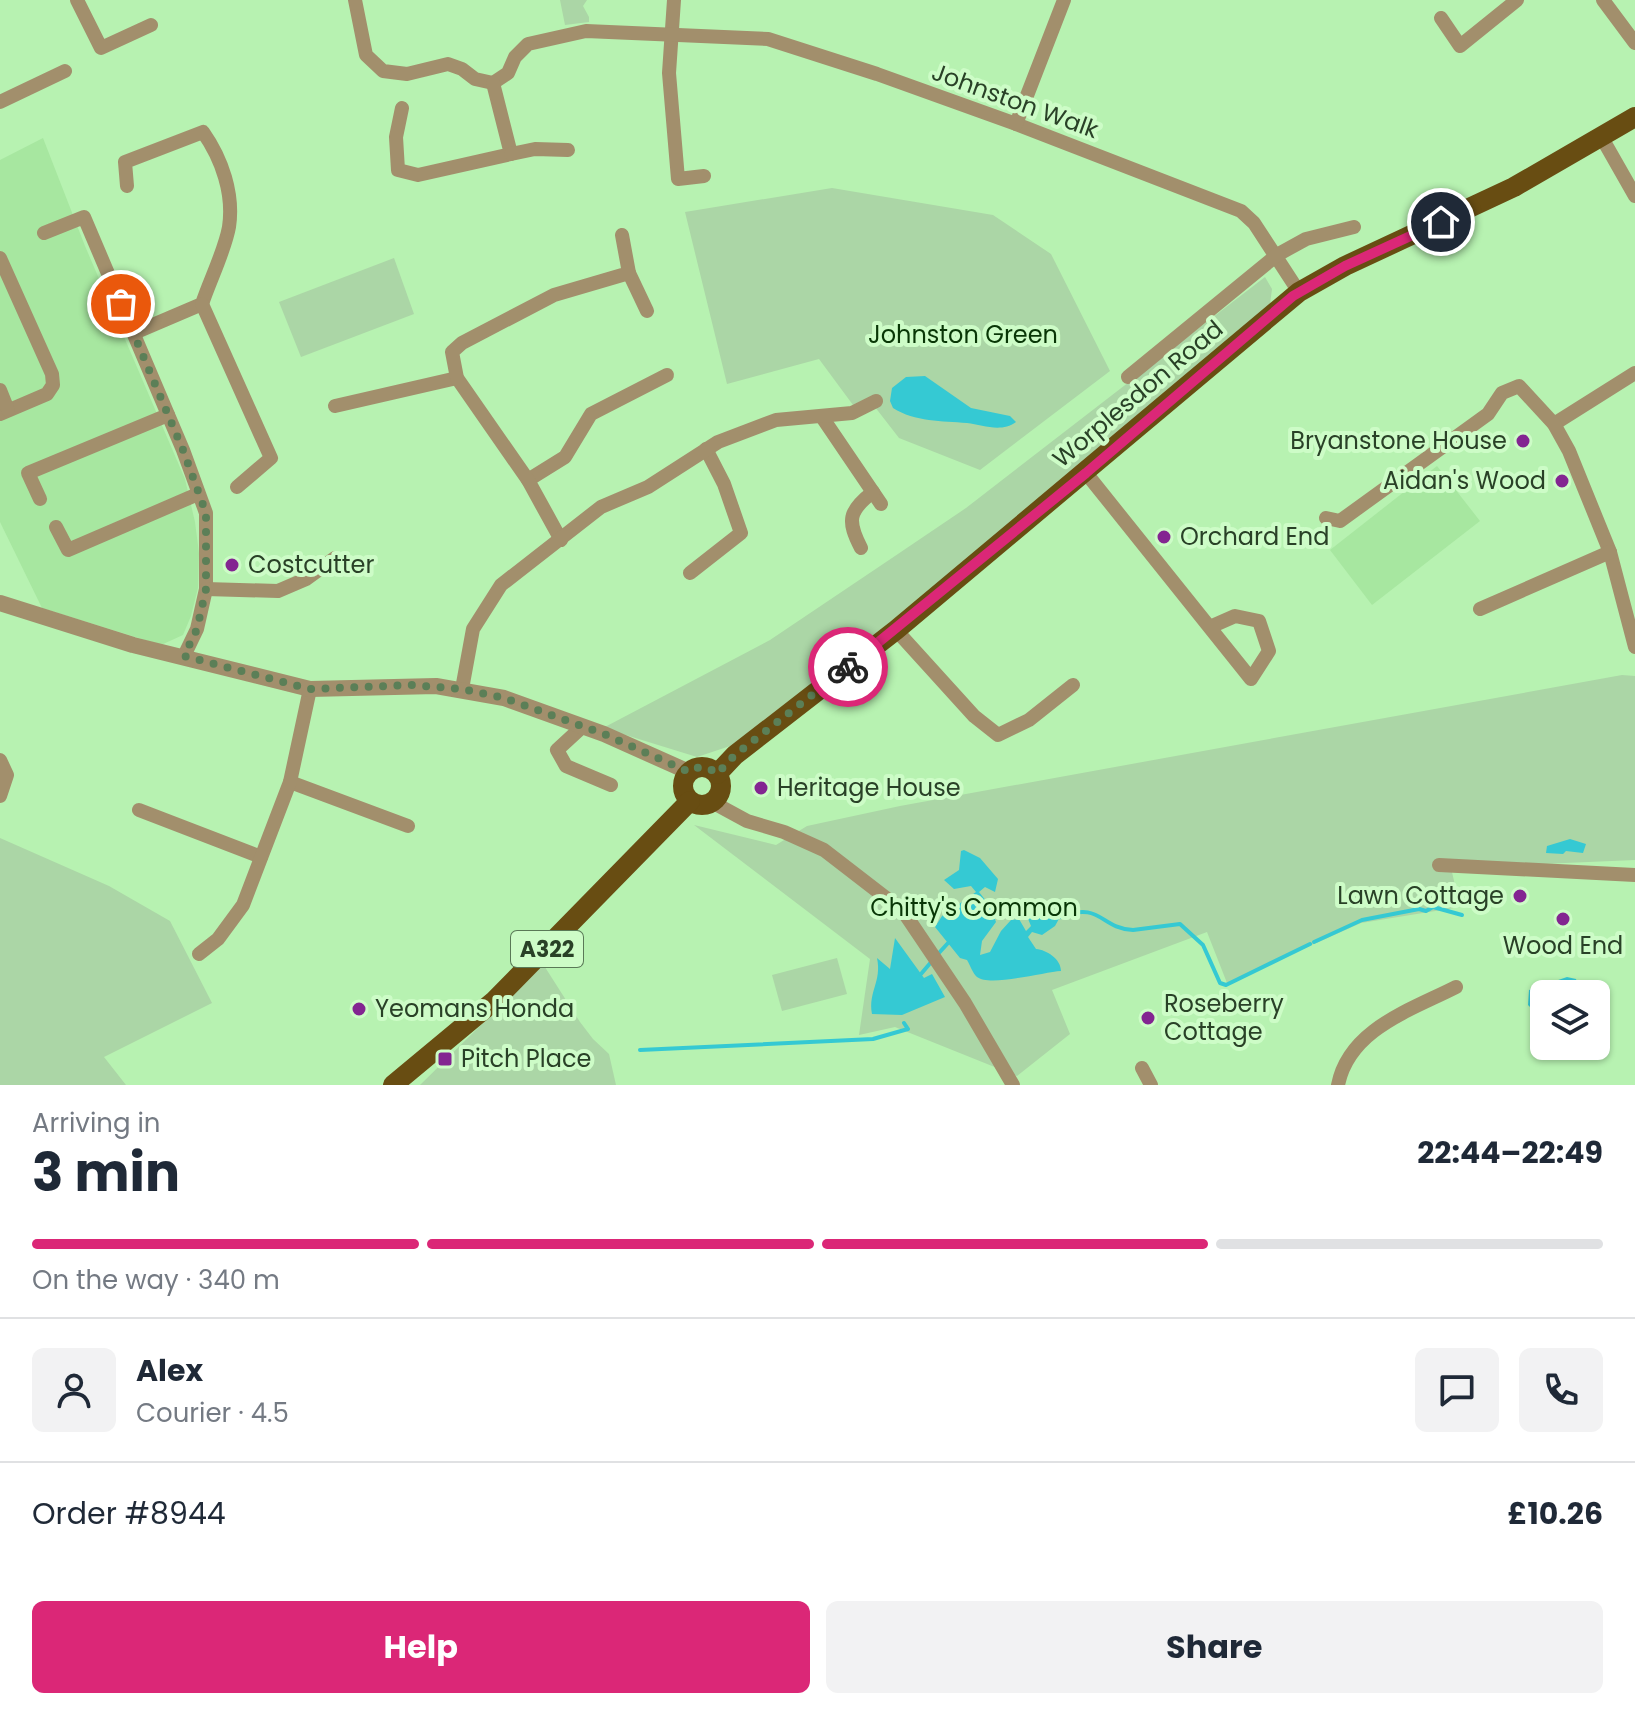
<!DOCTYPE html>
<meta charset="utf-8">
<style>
body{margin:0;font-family:Poppins,sans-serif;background:#f2f2f3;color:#1f2937;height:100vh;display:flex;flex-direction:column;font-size:30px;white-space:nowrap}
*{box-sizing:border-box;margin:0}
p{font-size:26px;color:#747a83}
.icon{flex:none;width:44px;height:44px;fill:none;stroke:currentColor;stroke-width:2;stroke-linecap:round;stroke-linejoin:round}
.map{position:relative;height:1085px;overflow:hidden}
.drawer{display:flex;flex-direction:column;background:#fff;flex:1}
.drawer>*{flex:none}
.fabs{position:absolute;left:1530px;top:980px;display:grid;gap:16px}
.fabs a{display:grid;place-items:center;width:80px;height:80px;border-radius:12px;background:#fff;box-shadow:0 2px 6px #0004;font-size:40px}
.pin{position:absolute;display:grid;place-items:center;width:68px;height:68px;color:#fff;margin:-34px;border:4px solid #fff;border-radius:50%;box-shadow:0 2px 8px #0007}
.courier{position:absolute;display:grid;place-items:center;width:80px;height:80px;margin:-40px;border:6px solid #db2777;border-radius:50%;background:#fff;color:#222;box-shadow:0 2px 10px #0007}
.headline em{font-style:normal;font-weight:700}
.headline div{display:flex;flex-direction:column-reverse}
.headline{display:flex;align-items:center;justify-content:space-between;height:136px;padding:0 32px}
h1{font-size:52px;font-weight:700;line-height:60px}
.bar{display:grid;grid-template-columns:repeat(4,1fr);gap:12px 8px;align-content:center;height:96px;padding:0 32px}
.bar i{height:10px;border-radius:6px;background:#e0e1e3}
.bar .selected{background:#db2777}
.bar p{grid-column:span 4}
.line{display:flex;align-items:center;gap:20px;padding:0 32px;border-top:2px solid #e0e1e3}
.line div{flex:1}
.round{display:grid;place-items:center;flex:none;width:84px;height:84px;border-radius:12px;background:#f2f2f3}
.button{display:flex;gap:16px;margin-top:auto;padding:16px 32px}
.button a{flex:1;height:92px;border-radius:12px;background:#db2777;color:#fff;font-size:32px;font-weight:700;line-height:92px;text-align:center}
.button a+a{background:#f2f2f3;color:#1f2937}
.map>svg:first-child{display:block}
.built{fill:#a7e7a0}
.green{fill:#abd6a6}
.water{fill:#35c9d3}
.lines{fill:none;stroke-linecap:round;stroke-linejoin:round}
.stream{stroke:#35c9d3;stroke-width:4}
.minor{stroke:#a28f6c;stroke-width:14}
.tertiary{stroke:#a28f6c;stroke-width:16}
.primary{stroke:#684d12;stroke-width:20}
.done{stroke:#5b7f57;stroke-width:8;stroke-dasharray:0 14.4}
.route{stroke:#db2777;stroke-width:10}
.poi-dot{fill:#832591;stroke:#cdfcc7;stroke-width:3}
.labels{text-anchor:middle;stroke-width:8;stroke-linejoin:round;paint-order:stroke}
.shield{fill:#cdfcc7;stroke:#5a7957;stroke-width:2}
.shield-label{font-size:22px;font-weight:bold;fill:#294127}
.street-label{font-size:24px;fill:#294127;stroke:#cdfcc7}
.park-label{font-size:24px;fill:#083606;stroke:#cdfcc7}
.poi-label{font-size:24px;fill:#294127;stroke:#cdfcc7;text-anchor:start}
</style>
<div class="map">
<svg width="1635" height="1085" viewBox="0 0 1635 1085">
<rect width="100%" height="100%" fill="#b7f2b1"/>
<g class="built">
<polygon points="43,138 85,246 185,479 195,522 199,553 198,588 191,616 183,635 161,645 42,608 0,522 0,160"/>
<polygon points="1437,466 1480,521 1372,605 1330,550"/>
</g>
<g class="green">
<polygon points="560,0 587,0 583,6 589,17 589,22 565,25"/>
<polygon points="832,188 993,215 1051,254 1110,371 980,470 899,438 868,398 853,405 819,359 727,384 685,212"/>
<polygon points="394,258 414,314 301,357 279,302"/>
<polygon points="1265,277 1272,289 1270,304 990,544 733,745 697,757 603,728 770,640 892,558 966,508"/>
<polygon points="1622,675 1635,676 1635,860 1516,865 1449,859 1460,907 1361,923 1227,983 1207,932 1052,990 1070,1034 1017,1076 895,1027 859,1035 870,959 694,825 776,845 807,826 900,806"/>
<polygon points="0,838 109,886 170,921 212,1003 104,1057 126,1085 0,1085"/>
<polygon points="837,958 847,994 782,1011 772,975"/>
<polygon points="543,964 580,1022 593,1039 609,1054 616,1085 420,1085"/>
</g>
<g class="water">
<path d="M925 376 971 408 1010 416 1016 422C1001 433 983 425 967 423 942 421 915 422 893 408L890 401 892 388 906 377Z"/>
<polygon points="1570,839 1586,844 1583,853 1566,851 1563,854 1546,853 1547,846"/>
<path d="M964 850 980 858 998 879 995 892 985 887 979 892 990 906 996 922 982 941 980 955 990 952 1001 931 1011 920 1019 919 1026 931 1031 926 1026 914C1040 904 1046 912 1060 917L1055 926 1042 935 1032 932 1028 937 1036 949C1047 950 1061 959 1061 971 1044 972 990 987 977 977 973 974 970 965 967 960L960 958 935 927 942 916 976 892 971 886 954 889 944 880 959 870 961 851Z"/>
<path d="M895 938 924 978 932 974 945 997 902 1015 872 1014C868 991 882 982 877 958L890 969Z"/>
<polygon points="1567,977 1576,979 1578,985 1572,994 1544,994 1544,1006 1532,1009 1528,1005 1529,990"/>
</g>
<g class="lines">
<g class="stream">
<path d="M1060 917C1102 901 1099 928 1133 930L1180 924 1203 945 1220 983 1226 985 1310 944"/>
<polyline points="1314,942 1362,920 1419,909 1426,911 1433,907 1462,915"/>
<polyline points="938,954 948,943"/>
<polyline points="921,974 932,961"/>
<polyline points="640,1050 873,1039 908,1029 904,1023"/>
</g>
<g class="minor">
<polyline points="77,0 101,48 151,25"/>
<polyline points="355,0 366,55 383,71 407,74 448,64 462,69 475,79 493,83"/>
<polyline points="674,0 669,73 678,179 704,176"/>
<polyline points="1603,0 1635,43"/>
<polyline points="1441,18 1460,46 1517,0"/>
<polyline points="493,83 508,73 515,57 528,44 586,31 768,39 877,74 1016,124 1241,211 1254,223 1299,292"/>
<polyline points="0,102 65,71"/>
<polyline points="402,108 396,137 398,170 418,175 511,154 493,83"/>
<polyline points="1016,124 1064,0"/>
<polyline points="1602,138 1635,196"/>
<polyline points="511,154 535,149 568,150"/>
<path d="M127 186 125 162 203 132C222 159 234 194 229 227 225 250 210 280 202 304L134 333"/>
<polyline points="44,233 84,217 183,450 206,513 206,589 197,629 184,656"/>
<polyline points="0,258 52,374 53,385 47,394 0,414"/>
<polyline points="629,273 647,311"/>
<polyline points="202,304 271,458 237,487"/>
<polyline points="1128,377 1277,255 1306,239 1354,227"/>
<polyline points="0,390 8,410"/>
<polyline points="335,406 457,378"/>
<polyline points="822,417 881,504"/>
<polyline points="1554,424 1635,373"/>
<polyline points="1086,473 1251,679 1269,651 1259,621 1235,616 1210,627"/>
<polyline points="528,480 565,457 591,414 667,375"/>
<polyline points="40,499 28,473 168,415"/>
<polyline points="1326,518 1340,521 1488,414 1502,393 1519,386 1554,424 1569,451 1610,552 1635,647"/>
<polyline points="56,527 68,550 198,494"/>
<polyline points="561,540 528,480 457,378 452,352 462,343 554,295 629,273 622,235"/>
<path d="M861 548C847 521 848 511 873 492"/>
<polyline points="690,573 741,533 724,484 706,449"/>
<polyline points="206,589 278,591 306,579 335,558"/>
<polyline points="1480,609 1610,552"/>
<polyline points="896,630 974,716 998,735 1029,720 1073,685"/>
<polyline points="462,689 473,629 501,585 601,507 648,487 718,442 776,420 852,413 876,401"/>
<polyline points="582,727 557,750 566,766 611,785"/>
<polyline points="0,760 7,775 0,796"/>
<polyline points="290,782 408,826"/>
<polyline points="712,802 747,821 784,832 824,850 903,911 965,1003 1013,1085"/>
<polyline points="139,810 261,857"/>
<polyline points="1439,865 1635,875"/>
<polyline points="199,954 218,939 243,905 290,782 310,689"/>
<polyline points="1142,1068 1151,1085"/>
<path d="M1338 1085C1349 1029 1411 1010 1456 987"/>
</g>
<polyline class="tertiary" points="0,603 133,645 310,689 436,686 504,698 604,734 689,772"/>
<g class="primary">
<circle cx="702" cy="786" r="19"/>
<polyline points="717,774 735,755 896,630 1299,292 1345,266 1514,187 1635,117"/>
<polyline points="393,1085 494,1001 690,801"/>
</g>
</g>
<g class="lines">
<path class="done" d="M121 304 183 450 206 513V589L197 629 184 656 310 689 412 685 462 689 504 698 604 734 689 772C699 765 708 766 717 774L735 755 848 667"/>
<polyline class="route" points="848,667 1086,473 1293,296 1345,266 1441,222"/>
</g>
<g class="poi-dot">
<circle cx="1523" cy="441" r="8"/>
<circle cx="1562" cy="481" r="8"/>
<circle cx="1164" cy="537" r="8"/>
<circle cx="232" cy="565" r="8"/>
<circle cx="761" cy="788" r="8"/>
<circle cx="1520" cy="896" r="8"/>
<circle cx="1563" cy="919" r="8"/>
<circle cx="359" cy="1009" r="8"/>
<circle cx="1148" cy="1018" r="8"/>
<rect x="437" y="1051" width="16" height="16" rx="4"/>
</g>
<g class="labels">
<rect class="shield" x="511" y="931" width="72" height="36" rx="6"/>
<g class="shield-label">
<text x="547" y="957">A322</text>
</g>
<g class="street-label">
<text transform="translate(1015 101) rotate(20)" y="8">Johnston Walk</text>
<text transform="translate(1138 394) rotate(-40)" y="8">Worplesdon Road</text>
</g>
<g class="park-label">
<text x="963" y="343">Johnston Green</text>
<text x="974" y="916">Chitty's Common</text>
</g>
<g class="poi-label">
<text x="1507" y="449" text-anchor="end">Bryanstone House</text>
<text x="1546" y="489" text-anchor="end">Aidan's Wood</text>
<text x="1180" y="545">Orchard End</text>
<text x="248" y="573">Costcutter</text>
<text x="777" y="796">Heritage House</text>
<text x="1504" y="904" text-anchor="end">Lawn Cottage</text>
<text x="1563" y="954" text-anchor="middle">Wood End</text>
<text x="1164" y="1012">Roseberry<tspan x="1164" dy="28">Cottage</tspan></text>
<text x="375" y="1017">Yeomans Honda</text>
<text x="461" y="1067">Pitch Place</text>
</g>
</g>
</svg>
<div class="fabs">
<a><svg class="icon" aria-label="layers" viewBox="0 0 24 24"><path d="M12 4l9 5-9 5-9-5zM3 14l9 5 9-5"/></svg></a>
</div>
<div class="pin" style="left:121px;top:304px;background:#ea580c"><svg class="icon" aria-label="bag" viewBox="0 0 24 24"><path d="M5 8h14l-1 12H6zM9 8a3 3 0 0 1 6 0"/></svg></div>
<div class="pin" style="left:1441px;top:222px;background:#1f2937"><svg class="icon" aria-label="home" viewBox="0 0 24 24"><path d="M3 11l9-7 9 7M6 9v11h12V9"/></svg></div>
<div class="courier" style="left:848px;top:667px"><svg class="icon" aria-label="bike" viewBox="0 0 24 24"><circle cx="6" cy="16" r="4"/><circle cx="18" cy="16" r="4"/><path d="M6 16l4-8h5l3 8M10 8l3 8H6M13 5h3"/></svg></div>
</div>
<section class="drawer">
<div class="headline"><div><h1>3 min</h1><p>Arriving in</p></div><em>22:44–22:49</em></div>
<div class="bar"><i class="selected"></i><i class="selected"></i><i class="selected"></i><i></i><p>On the way · 340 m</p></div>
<div class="line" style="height:144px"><a class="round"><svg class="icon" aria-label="person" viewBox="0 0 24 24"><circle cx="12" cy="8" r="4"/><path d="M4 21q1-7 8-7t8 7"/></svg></a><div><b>Alex</b><p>Courier · 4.5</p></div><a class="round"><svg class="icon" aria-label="chat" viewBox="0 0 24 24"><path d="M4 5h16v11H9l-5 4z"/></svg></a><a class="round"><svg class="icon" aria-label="phone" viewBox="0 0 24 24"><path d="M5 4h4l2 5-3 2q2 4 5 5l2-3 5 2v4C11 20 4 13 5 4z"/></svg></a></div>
<div class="line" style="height:104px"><div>Order #8944</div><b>£10.26</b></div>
<div class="button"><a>Help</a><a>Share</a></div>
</section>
